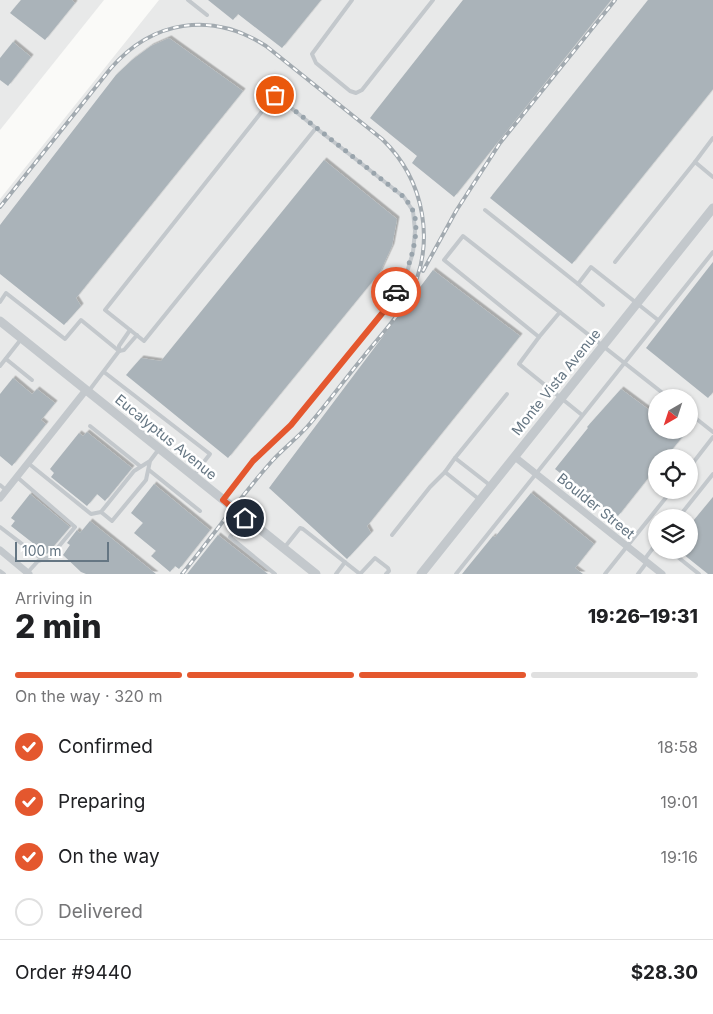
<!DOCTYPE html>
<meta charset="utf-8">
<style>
body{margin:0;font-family:Inter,sans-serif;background:#f6f6f6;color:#202124;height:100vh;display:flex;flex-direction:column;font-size:19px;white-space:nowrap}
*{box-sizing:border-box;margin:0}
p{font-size:16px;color:#757577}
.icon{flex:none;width:28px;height:28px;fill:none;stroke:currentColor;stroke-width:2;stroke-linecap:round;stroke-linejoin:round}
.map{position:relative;height:574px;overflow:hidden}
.side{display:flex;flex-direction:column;background:#fff;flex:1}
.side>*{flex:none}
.needle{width:32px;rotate:219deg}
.buttons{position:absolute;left:648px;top:389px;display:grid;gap:10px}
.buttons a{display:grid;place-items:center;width:50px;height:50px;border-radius:50%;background:#fff;box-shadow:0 1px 4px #0004;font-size:25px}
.scale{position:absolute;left:15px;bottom:12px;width:94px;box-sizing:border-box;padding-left:5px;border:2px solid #657683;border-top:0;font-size:14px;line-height:18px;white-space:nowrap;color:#657683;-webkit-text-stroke:4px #fff;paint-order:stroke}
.pin{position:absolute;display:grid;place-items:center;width:42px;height:42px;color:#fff;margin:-21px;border:2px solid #fff;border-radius:50%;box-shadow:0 1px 5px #0007}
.courier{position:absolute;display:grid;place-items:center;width:50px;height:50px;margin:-25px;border:4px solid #e4572e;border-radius:50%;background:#fff;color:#222;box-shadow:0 1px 6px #0007}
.summary em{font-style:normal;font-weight:800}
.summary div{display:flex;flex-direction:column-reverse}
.summary{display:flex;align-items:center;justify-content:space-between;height:85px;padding:0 15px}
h1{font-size:32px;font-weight:800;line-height:38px}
.bar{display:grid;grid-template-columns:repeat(4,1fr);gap:8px 5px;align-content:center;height:60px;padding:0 15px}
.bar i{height:6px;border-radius:4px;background:#e0e0e0}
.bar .on{background:#e4572e}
.bar p{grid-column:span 4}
.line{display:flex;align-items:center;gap:12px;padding:0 15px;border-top:1px solid #e0e0e0}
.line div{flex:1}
ol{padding:0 15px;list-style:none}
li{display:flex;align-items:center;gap:15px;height:55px}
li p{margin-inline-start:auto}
li .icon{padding:5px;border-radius:50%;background:#e4572e;color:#fff;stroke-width:4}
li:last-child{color:#757577}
li i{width:28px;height:28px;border:2px solid #e0e0e0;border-radius:50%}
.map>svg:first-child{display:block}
.built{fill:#e8e9e9;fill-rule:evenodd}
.building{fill:#aab3b9;filter:url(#shadow)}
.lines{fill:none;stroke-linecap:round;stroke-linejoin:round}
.service{stroke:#c3c8cc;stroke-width:4}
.minor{stroke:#c3c8cc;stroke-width:7}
.tertiary{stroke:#c3c8cc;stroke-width:9}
.rail-casing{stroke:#a2aab0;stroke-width:4}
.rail{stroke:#fff;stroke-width:2;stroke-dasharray:5.5;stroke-linecap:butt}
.done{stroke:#99a4ac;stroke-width:5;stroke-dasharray:0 9}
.route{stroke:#e4572e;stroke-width:6}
.labels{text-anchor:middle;stroke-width:5;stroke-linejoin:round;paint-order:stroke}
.street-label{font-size:14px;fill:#657683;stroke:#fff}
</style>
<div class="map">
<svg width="713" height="574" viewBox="0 0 713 574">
<defs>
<filter id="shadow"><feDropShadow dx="2.5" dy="-2.5" stdDeviation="0" flood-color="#0004"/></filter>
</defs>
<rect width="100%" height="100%" fill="#fafaf8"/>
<g class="built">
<polygon points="0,0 104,0 0,130"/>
<path d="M159 0H713V574H0V199ZM656 398H689V430H656ZM656 458H689V490H656ZM656 518H689V550H656Z"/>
</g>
<g class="building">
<polygon points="21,0 72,0 75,3 45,40 10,13"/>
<polygon points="208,0 321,0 282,48 238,14 233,20"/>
<polygon points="463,0 611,0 454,197 412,163 417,156 370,118"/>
<polygon points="648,0 713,0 713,89 572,264 490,198"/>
<polygon points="169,38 243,91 76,298 81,306 64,325 0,274 0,225 116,75 132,60 151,46"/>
<polygon points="13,42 31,57 8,86 0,80 0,58"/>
<polygon points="324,160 397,219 392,246 380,272 228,458 126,375 141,358 161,361"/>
<polygon points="713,262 713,392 708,398 646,348"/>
<polygon points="433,270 520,336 367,526 371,533 347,559 269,488"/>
<polygon points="13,378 32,394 37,389 55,403 41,420 46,424 12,466 0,456 0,394"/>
<polygon points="621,389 656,415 656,430 675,430 683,436 665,458 656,458 656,468 618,516 613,512 612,514 555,469 588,428 587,427"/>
<polygon points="87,432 132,468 105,501 97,494 87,506 51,477 54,473 50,469 79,433 83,436"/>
<polygon points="154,484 210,530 179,569 175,566 170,572 151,556 156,551 134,533 143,523 131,513"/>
<polygon points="531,493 594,544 575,568 583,574 462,574 493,536 495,537"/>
<polygon points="30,494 70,527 47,554 11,526 15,521 11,518"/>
<polygon points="713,497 713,574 708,574 678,550 689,550 689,526"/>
<polygon points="90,521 156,574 86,574 81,572 63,555 70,545 67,543 77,530 80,533"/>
<polygon points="218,535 268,574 187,574"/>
</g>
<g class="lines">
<g class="service">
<polyline points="188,0 207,15"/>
<polyline points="352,0 312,54 316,63 350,91 356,93 362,90 433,0"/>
<polygon points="275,95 316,128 144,341 105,310"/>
<polyline points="695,162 713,138"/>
<polyline points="485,210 578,284 591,267 658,320"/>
<polyline points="615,262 695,162 713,177"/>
<polyline points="578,284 603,305"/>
<polyline points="0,302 6,293 65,339 81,320 119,351"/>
<polyline points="539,337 560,312"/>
<polyline points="119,351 119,346 130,330"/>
<polyline points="6,359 32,380"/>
<polyline points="0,366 22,338"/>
<polyline points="104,372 210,454 193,476"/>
<polyline points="88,392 119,351 124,350 137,335"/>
<polyline points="689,413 713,432"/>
<polyline points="582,415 519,364 539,337 444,260 463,236 669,398"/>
<polyline points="90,426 140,466"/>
<polyline points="455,458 507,394"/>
<polyline points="150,461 134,471 101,512 112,521 146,480 150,461 159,449"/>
<polyline points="28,463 91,514 101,512"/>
<polyline points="689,468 713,437"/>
<polyline points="149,470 200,511"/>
<polyline points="17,477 75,527 50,557 38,561 28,572"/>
<polyline points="0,485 6,490"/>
<polyline points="224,499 253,461 291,425 384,311 405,279 413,252 415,231 413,211 404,197 316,128"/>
<polyline points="480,500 445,472 455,458 491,486"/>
<polyline points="245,518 230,537 275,574"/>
<polyline points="678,518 713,474"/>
<polyline points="0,527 43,560"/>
<polyline points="392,535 430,487 445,472"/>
<polyline points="284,548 300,528 303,529 360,574"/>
<polyline points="669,550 699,574"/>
<polyline points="644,560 656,544"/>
<polyline points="0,571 4,574"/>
<polyline points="336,574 345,562"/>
<polyline points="360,574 375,558 388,568 389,571 386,574"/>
<polyline points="456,574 713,252"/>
<polyline points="605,574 672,490"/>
<polyline points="638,574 647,562"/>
</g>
<g class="minor">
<polyline points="515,457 662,574"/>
<polyline points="0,498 86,390"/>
<polyline points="0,550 29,574"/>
</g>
<g class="tertiary">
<polyline points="0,321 316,574"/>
<polyline points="421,574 713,208"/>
</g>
<defs>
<g id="rail">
<path d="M0 207 111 68C153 20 212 11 266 46L382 139C425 180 437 245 408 298 397 319 379 337 364 356 345 379 327 404 307 427 296 439 283 449 272 461 240 497 212 537 182 574"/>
<polyline points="423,271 456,211 500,143 615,0"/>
</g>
</defs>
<use href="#rail" class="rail-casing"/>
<use href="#rail" class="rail"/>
</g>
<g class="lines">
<path class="done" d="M275 95 404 197C407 201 411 206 413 211 422 232 408 273 396 292"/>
<polyline class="route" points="245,518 223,500 253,461 291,425 384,311 396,292"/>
</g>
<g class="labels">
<g class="street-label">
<text transform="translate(556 382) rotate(-51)" y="5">Monte Vista Avenue</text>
<text transform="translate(166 437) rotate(39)" y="5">Eucalyptus Avenue</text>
<text transform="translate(596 506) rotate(39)" y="5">Boulder Street</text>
</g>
</g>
</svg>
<div class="buttons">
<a><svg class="needle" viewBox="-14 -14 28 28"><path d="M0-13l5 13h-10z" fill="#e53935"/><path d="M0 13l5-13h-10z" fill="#757577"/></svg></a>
<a><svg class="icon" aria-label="locate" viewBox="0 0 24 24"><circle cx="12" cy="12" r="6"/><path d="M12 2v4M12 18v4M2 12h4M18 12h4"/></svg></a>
<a><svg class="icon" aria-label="layers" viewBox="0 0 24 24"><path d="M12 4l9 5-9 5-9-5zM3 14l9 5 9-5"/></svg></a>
</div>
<div class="scale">100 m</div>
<div class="pin" style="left:275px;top:95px;background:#ea580c"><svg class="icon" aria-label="bag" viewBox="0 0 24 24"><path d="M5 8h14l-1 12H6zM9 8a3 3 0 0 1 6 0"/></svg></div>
<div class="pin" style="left:245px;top:518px;background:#1f2937"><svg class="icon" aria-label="home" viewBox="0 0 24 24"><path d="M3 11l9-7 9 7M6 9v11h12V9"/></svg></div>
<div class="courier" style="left:396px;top:292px"><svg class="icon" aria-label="car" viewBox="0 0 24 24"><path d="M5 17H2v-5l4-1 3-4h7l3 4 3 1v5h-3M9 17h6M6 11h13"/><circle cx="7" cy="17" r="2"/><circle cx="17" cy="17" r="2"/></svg></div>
</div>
<section class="side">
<div class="summary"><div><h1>2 min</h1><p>Arriving in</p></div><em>19:26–19:31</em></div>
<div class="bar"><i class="on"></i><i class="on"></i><i class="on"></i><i></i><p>On the way · 320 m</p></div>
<ol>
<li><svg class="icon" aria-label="check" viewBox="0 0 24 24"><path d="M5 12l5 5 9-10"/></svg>Confirmed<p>18:58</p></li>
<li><svg class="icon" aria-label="check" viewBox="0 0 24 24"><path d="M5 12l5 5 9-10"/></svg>Preparing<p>19:01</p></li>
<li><svg class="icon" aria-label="check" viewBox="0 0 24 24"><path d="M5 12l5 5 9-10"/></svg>On the way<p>19:16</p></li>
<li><i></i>Delivered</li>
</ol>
<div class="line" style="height:65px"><div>Order #9440</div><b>$28.30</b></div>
</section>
